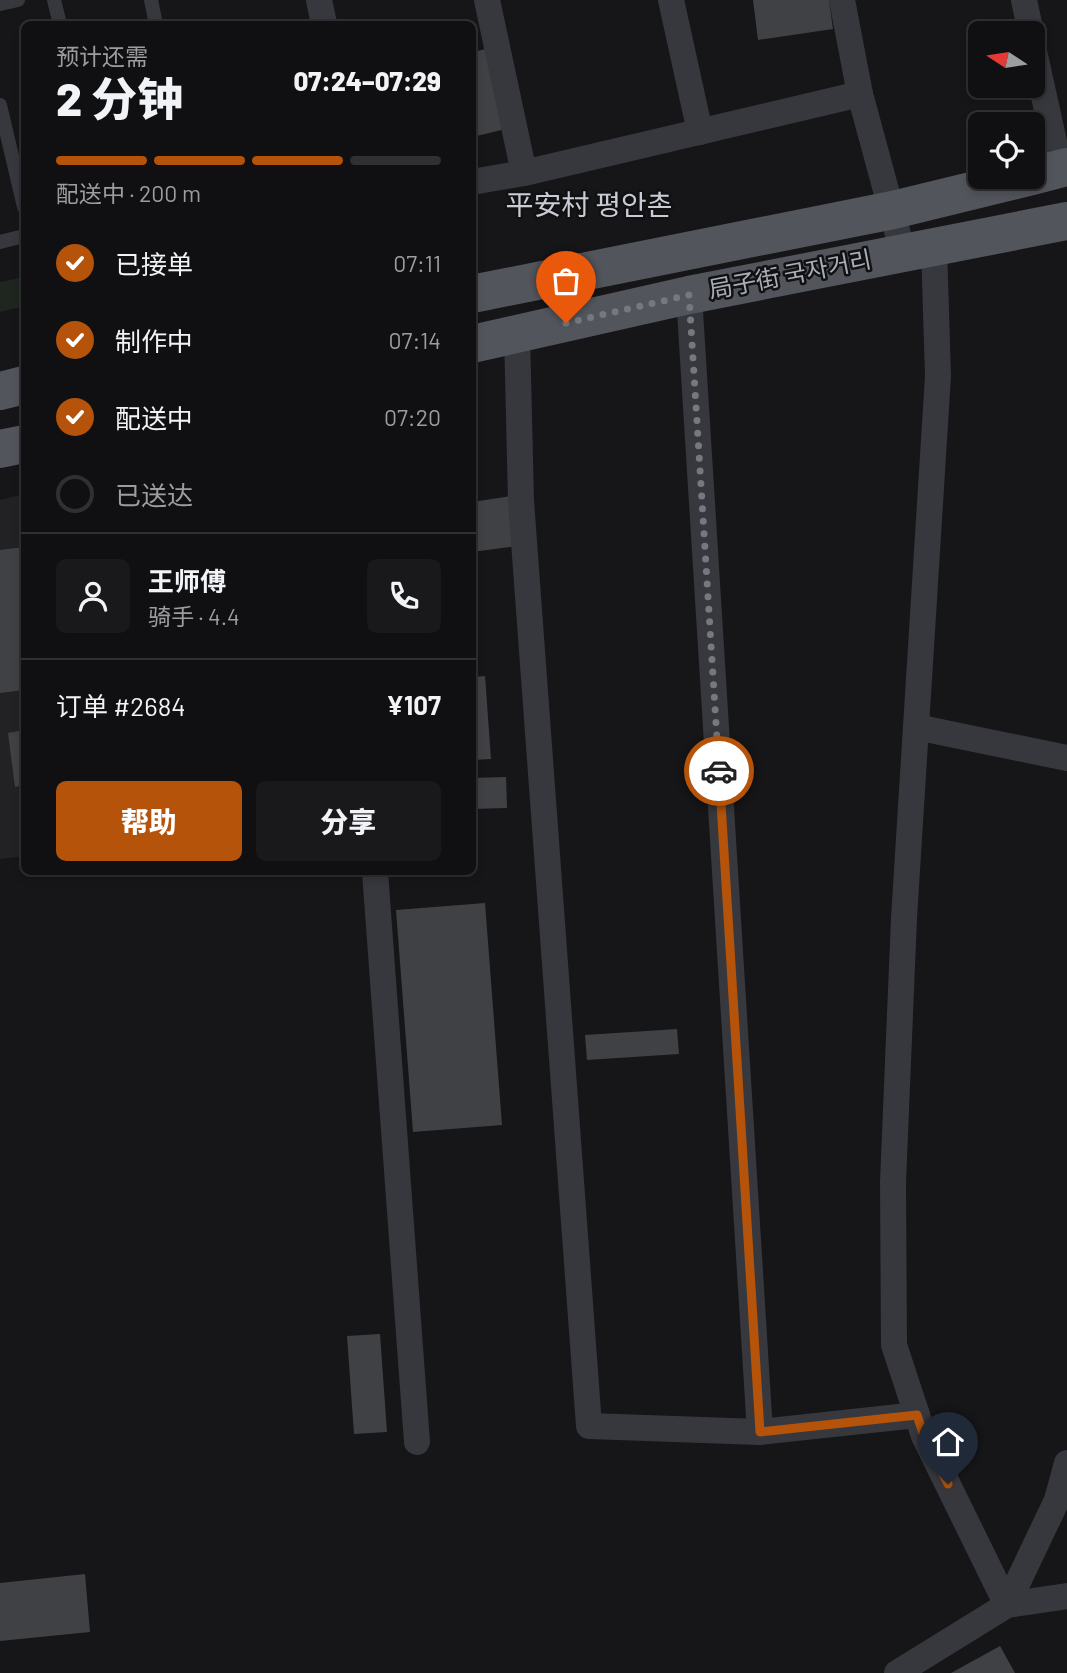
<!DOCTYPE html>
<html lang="zh">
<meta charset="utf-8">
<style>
body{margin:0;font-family:Barlow,"Noto Sans SC","Noto Sans KR",sans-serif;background:#19191b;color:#f1f3f6;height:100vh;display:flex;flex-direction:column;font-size:26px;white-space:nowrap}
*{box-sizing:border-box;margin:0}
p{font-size:23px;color:#9c9d9f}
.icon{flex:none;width:38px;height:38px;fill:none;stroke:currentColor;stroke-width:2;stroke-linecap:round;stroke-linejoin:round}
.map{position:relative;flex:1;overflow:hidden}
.panel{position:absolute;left:21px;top:21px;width:455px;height:854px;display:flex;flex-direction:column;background:#101012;border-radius:10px;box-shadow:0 4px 10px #0003,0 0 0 2px #303032}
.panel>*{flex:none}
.needle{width:46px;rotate:282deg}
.fabs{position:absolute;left:968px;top:21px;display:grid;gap:14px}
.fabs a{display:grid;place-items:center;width:77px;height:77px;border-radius:10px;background:#101012;box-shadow:0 4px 10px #0003,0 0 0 2px #303032;font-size:35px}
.pin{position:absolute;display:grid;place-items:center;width:60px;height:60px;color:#fff;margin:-72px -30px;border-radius:50% 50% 50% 0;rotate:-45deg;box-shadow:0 0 7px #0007}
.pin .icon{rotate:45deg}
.courier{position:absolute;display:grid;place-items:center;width:70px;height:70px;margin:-35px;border:5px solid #b45309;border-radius:50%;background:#fff;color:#222;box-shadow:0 2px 9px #0007}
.headline em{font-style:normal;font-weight:800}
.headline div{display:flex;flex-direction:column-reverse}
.headline{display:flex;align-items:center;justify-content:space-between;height:119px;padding:0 35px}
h1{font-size:46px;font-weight:800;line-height:52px}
.bar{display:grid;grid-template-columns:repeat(4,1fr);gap:10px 7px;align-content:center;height:84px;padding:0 35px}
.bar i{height:9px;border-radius:5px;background:#303032}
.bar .active{background:#b45309}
.bar p{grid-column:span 4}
.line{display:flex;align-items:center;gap:18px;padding:0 35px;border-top:2px solid #303032}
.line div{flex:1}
.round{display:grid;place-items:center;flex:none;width:74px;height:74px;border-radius:10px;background:#19191b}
ol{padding:0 35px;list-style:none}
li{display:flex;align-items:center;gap:21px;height:77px}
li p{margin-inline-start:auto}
li .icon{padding:7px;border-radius:50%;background:#b45309;color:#fff;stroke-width:4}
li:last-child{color:#9c9d9f}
li i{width:38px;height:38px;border:4px solid #303032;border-radius:50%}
.action{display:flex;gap:14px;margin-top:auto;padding:14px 35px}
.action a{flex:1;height:80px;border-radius:10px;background:#b45309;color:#fff;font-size:28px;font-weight:800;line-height:80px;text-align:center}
.action a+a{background:#19191b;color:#f1f3f6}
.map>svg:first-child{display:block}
.built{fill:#222225}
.green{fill:#1e261f}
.building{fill:#404145}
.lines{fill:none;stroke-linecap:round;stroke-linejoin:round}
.lane{stroke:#37383d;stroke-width:14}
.street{stroke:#37383d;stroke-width:26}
.primary{stroke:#53555c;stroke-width:38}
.done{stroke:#757880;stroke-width:7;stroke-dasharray:0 12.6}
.route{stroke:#b45309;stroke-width:9}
.labels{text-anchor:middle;stroke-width:5;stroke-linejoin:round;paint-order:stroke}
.street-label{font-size:24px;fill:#a8adb8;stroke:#111113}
.quarter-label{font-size:28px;fill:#c9ccd4;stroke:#111113}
</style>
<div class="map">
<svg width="1067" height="1673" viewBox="0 0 1067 1673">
<rect width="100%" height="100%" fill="#161618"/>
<polygon class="built" points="24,494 24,856 0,859 0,500"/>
<polygon class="green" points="24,277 24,306 0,312 0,282"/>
<g class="building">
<polygon points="753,0 829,0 833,29 758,40"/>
<polygon points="486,49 502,130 472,137 472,52"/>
<polygon points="511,496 518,546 472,552 472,502"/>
<polygon points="24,547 24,690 0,693 0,550"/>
<polygon points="485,676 491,759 472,760 472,677"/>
<polygon points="24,730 24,785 15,787 8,733"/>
<polygon points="506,777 507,808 472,809 472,778"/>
<polygon points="485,903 502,1125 413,1132 396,910"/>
<polygon points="677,1029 679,1054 587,1060 585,1035"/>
<polygon points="380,1334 387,1432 354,1434 347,1336"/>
<polygon points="85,1574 90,1632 0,1641 0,1583"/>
<polygon points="1000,1646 1015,1673 951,1673"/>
</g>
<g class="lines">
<g class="lane">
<polyline points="54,0 60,24"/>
<polyline points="151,0 156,24"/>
<polyline points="0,4 18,0"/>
<polyline points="0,105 24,207"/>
<polyline points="0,242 24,236"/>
</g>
<g class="street">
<polyline points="319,0 324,24"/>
<polyline points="487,0 524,173"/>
<polyline points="671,0 700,132"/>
<polyline points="842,0 860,94 903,253"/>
<polyline points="1024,0 1031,33"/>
<polyline points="1032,42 1060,169"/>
<polyline points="472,182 524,173 860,94"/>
<polyline points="934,247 938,376 904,918 893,1182 894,1345 924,1436 1007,1605"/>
<polyline points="689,295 760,1432"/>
<polyline points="517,333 521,501 589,1426 760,1432 917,1415"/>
<polyline points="916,727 1067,758"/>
<polyline points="375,872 417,1442"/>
<polyline points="1007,1605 1057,1500 1067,1463"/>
<polyline points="897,1673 1007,1605 1067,1596"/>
</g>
<g class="primary">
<polyline points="1032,176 1067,167"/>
<polyline points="472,294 893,210 1028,177"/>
<polyline points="472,344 689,295 1067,221"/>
<polyline points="0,391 24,385"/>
<polyline points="0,449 24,444"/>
</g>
</g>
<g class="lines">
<polyline class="done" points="566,323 689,295 719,771"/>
<polyline class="route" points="719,771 760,1432 917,1415 924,1436 948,1484"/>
</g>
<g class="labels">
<g class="street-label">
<text transform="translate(790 275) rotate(-11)" y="8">局子街 국자거리</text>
</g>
<g class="quarter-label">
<text x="589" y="215">平安村 평안촌</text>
</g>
</g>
</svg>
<div class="fabs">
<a><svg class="needle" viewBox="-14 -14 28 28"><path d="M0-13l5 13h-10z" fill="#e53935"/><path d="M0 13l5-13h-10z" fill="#9c9d9f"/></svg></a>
<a><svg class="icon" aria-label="locate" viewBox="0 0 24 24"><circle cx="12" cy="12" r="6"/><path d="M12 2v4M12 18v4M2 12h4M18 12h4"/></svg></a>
</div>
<div class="pin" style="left:566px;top:323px;background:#ea580c"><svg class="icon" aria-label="bag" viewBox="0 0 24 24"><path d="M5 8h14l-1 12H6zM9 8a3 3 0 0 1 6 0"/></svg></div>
<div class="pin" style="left:948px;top:1484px;background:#1f2937"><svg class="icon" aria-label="home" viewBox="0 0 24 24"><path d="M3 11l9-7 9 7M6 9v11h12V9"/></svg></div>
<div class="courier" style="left:719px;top:771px"><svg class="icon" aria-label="car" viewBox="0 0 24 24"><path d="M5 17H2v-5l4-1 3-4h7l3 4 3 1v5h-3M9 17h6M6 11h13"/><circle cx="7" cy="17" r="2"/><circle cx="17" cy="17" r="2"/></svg></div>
<section class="panel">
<div class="headline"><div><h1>2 分钟</h1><p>预计还需</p></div><em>07:24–07:29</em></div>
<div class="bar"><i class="active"></i><i class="active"></i><i class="active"></i><i></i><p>配送中 · 200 m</p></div>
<ol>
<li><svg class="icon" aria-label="check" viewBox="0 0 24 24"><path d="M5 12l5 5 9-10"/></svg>已接单<p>07:11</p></li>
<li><svg class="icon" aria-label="check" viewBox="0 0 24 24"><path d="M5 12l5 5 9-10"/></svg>制作中<p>07:14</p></li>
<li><svg class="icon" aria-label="check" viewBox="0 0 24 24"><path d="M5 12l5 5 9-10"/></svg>配送中<p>07:20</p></li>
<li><i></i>已送达</li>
</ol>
<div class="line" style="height:126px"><a class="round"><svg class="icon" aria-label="person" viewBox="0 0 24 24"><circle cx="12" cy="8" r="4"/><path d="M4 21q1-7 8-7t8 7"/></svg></a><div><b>王师傅</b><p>骑手 · 4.4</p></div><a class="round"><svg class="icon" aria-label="phone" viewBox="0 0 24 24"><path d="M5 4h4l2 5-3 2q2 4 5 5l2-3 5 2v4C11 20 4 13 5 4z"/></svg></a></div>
<div class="line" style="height:91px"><div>订单 #2684</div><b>¥107</b></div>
<div class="action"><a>帮助</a><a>分享</a></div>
</section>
</div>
